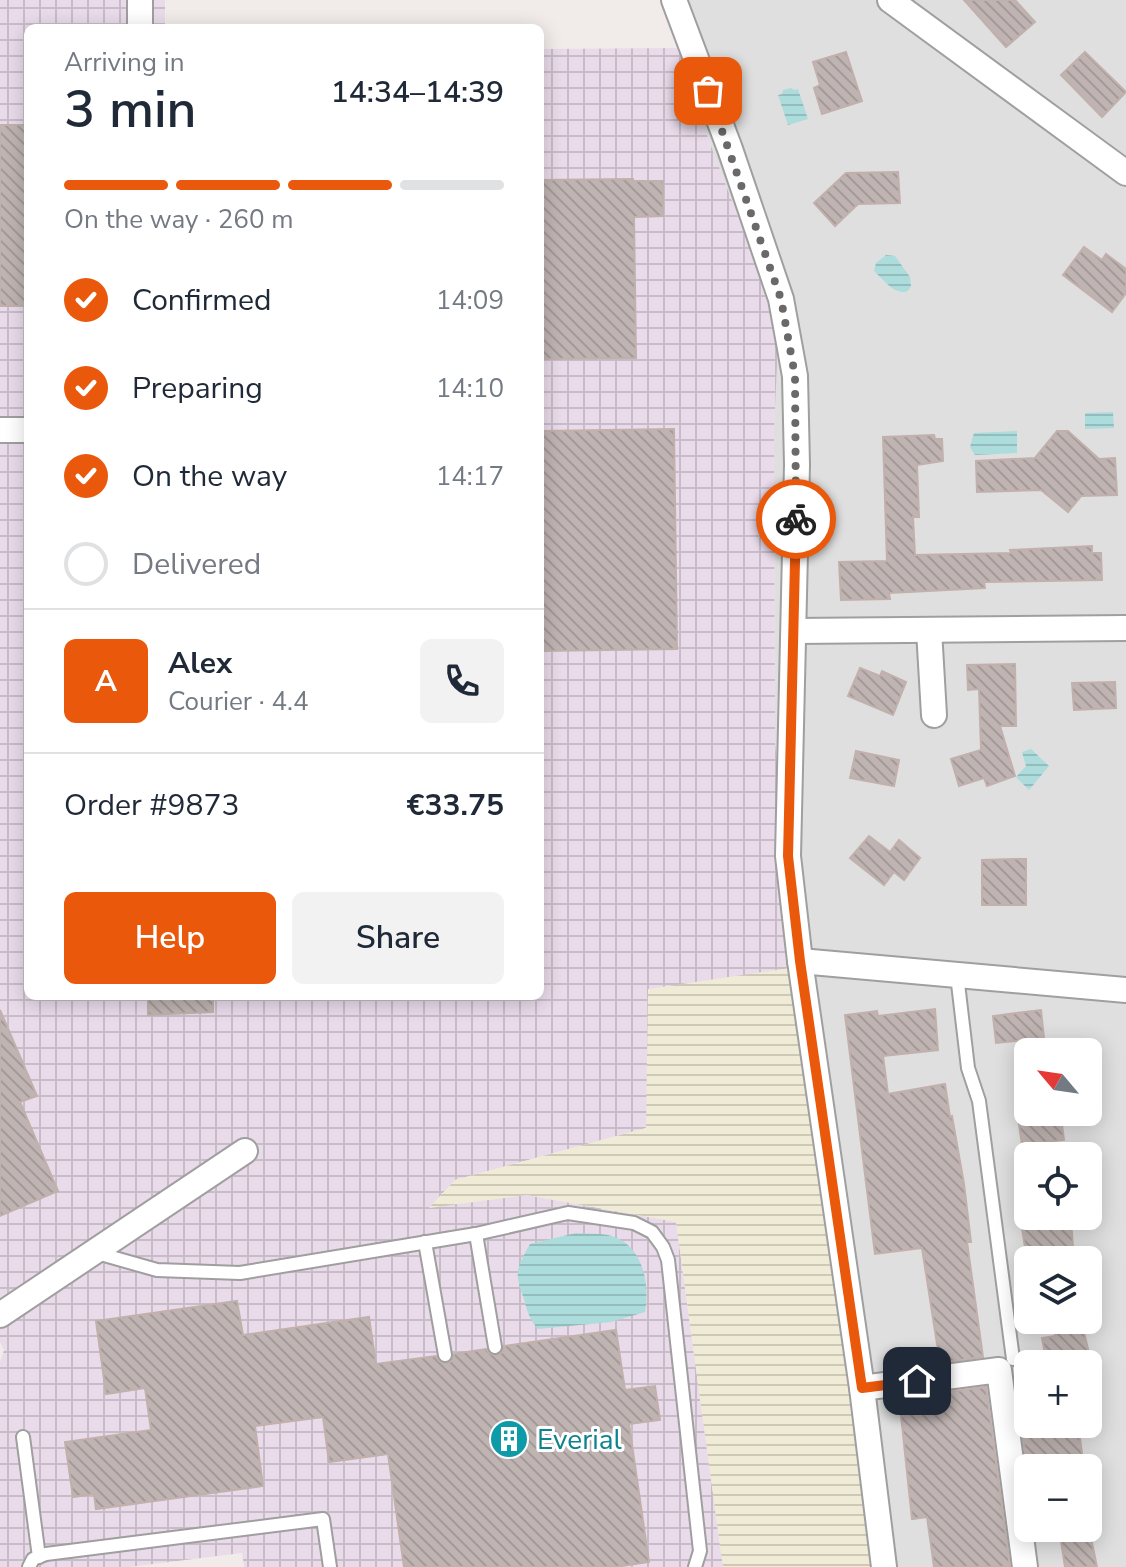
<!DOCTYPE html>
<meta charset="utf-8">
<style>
body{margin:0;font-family:"Nunito Sans",sans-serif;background:#f2f2f3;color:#1f2937;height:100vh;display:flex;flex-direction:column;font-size:30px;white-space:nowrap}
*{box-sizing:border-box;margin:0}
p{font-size:26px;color:#747a83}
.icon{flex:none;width:44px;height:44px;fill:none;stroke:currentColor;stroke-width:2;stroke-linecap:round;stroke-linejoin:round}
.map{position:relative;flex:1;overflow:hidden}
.side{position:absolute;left:24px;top:24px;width:520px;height:976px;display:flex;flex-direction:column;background:#fff;border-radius:12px;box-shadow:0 4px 20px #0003}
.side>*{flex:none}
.needle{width:52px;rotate:299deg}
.tools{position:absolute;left:1014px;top:1038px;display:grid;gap:16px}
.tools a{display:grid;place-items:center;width:88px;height:88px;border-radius:12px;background:#fff;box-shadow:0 4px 20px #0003;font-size:40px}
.pin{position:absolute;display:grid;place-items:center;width:68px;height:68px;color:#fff;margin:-34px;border-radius:16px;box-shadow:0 4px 12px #0006}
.courier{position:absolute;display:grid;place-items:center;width:80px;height:80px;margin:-40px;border:6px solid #ea580c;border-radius:50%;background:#fff;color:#222;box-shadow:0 2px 10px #0007}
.overview em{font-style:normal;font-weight:600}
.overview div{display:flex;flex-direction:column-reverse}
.overview{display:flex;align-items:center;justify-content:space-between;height:136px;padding:0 40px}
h1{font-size:52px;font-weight:600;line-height:60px}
.bar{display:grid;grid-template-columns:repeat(4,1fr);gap:12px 8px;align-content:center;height:96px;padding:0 40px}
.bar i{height:10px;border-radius:6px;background:#e0e1e3}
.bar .on{background:#ea580c}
.bar p{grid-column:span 4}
.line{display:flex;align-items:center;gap:20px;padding:0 40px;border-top:2px solid #e0e1e3}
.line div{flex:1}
.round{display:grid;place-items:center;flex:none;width:84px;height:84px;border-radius:12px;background:#f2f2f3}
ol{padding:0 40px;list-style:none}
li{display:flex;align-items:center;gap:24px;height:88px}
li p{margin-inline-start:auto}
li .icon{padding:8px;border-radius:50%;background:#ea580c;color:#fff;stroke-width:4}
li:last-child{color:#747a83}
li i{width:44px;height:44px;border:4px solid #e0e1e3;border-radius:50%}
.cta{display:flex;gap:16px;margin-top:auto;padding:16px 40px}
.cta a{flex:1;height:92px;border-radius:12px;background:#ea580c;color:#fff;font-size:32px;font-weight:600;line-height:92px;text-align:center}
.cta a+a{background:#f2f2f3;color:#1f2937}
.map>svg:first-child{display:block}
.residential{fill:#dfdfdf;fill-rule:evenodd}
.industrial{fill:url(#industrial-grid)}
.farmland{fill:url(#farmland-rules)}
.water{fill:url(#water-rules)}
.building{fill:url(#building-back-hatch);stroke:#c2b0ac;stroke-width:2}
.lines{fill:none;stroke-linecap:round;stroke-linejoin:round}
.lane-casing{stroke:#9f9f9f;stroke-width:16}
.street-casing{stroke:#9f9f9f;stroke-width:28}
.lane{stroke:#fff;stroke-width:12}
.street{stroke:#fff;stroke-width:24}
.done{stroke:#6a6968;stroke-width:8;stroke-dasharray:0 14.4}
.route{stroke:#ea580c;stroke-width:10}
.labels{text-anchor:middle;stroke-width:6;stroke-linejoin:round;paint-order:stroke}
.culture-label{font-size:28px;fill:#0d838f;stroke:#fff;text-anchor:start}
</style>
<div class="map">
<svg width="1126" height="1567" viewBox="0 0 1126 1567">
<defs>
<pattern id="industrial-grid" width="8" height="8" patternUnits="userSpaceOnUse" patternTransform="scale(2)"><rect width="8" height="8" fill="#e9dbea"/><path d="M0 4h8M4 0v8" fill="none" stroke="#c8bcc8"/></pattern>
<pattern id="farmland-rules" width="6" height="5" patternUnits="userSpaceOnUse" patternTransform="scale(2)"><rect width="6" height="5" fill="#efebd6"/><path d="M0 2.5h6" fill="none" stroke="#cdc9b7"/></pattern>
<pattern id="water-rules" width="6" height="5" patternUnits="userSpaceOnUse" patternTransform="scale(2)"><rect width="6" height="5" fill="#acdcdc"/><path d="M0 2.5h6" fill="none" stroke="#94bcbc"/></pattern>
<pattern id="building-back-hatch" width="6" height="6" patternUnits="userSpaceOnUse" patternTransform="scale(2)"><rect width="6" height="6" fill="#bfb4b2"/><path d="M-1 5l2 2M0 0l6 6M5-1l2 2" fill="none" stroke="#a49a99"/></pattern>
</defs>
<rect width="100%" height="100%" fill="#f1ece9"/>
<path class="residential" d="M663 0H1126V1567H873L797 967 775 742 774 431 778 345 761 277 708 138ZM1028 1052H1088V1112H1028ZM1028 1156H1088V1216H1028ZM1028 1260H1088V1320H1028ZM1028 1364H1088V1424H1028ZM1028 1468H1088V1528H1028Z"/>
<polygon class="industrial" points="0,0 165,0 165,28 28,28 28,996 540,996 540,49 680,48 708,138 761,277 778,345 774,431 775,742 797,967 646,1128 455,1180 430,1207 527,1195 676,1222 723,1567 244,1567 242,1553 129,1567 0,1567 0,1362 4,1350 0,1342"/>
<polygon class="farmland" points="797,967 873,1567 723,1567 676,1222 527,1195 429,1208 455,1180 646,1128 648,989"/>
<g class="water">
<polygon points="791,88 794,90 798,89 808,119 788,125 778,95 782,94 783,90"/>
<path d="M886 255 895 256 910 277 911 286 908 291C895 296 884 280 874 271L876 263Z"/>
<polygon points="1113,412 1114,428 1085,429 1085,413"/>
<polygon points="1017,431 1017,453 975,455 970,447 974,433"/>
<polygon points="1031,749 1049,766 1029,790 1016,777 1026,766 1022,752"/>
<path d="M576 1233C587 1234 598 1233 608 1235 643 1243 650 1283 645 1312L611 1322 538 1329C530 1320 527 1311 524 1299 514 1272 516 1269 530 1244Z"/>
</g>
<g class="building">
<polygon points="964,0 1015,0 1035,22 1006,47"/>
<polygon points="846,52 862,101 822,114 814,88 820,85 813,62"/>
<polygon points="1085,52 1126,92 1102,117 1061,75"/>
<rect x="0" y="125" width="28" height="181"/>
<polygon points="898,172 900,203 858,204 835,226 814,203 846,173"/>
<polygon points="633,179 633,181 663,181 663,216 634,217 636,358 540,359 540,180"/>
<polygon points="1084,247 1102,260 1106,254 1126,269 1126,293 1112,312 1063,275"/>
<polygon points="674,429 677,649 540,651 540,431"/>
<polygon points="1057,431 1068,431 1099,459 1115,458 1117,495 1081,496 1068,512 1041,490 977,492 976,461 1035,458"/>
<polygon points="934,435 935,439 942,439 943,461 917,465 919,517 913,517 915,555 1011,553 1010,550 1092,546 1092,553 1101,553 1102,580 984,582 985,588 889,593 890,599 841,600 839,562 887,561 883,437"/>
<polygon points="1015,664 1016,726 1000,726 1015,776 987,786 984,778 959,786 951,759 981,750 979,689 968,690 967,665"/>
<polygon points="860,668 880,676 882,671 906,682 893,715 848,696"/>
<polygon points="1115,682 1116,708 1074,710 1072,683"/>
<polygon points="856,751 899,760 894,786 850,778"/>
<polygon points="869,836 890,852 899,840 920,858 904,880 894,872 884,885 850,858"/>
<polygon points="1015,859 1026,859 1026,905 982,905 982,860"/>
<polygon points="148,996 213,996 213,1012 148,1015"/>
<polygon points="935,1009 938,1050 883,1056 888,1094 945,1084 950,1117 952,1116 964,1184 971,1242 967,1242 983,1357 940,1363 922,1248 875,1254 845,1015 877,1011 878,1016"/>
<polygon points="0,1010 37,1096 20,1102 58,1191 0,1216"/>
<polygon points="1041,1010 1044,1038 996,1043 993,1016"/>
<polygon points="1017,1112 1055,1112 1056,1119 1061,1118 1064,1140 1022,1145"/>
<polygon points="1071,1220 1074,1260 1042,1260 1041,1252 1026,1254 1022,1228"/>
<polygon points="237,1301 243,1335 369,1317 376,1364 436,1356 439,1361 446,1364 451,1361 454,1354 486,1349 489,1353 496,1356 501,1353 504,1346 616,1330 625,1390 655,1386 660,1420 629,1424 649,1562 615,1567 404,1567 388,1454 329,1462 323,1417 255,1426 263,1486 96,1509 94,1494 73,1497 65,1442 151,1430 145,1388 106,1394 96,1321"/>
<polygon points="1053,1320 1081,1320 1089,1353 1046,1359 1042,1338 1055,1336"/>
<polygon points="986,1387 1010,1567 934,1567 927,1517 912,1519 900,1406 912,1404 912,1397"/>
<polygon points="1028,1400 1028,1424 1078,1424 1084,1468 1054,1468 1053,1465 1027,1468 1018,1402"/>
<polygon points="1059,1528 1089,1528 1097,1567 1065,1567"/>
</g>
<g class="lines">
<defs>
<g id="lane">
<polyline points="957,975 968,1068 979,1101 1013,1359"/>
<polyline points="476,1234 495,1347"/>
<polyline points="425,1242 445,1355"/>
<polyline points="97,1253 157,1270 240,1273 476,1234 568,1213 634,1223 652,1232 663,1247 668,1260 700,1551 695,1567"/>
<polyline points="23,1437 39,1557"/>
<polyline points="29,1567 33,1559 46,1554 323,1519 330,1567"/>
</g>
<g id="street">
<polyline points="140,0 140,28"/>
<polyline points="674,0 730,149 781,299 795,376 797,465 788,856 800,961 862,1388 884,1567"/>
<polyline points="890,0 1126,173"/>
<polyline points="0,430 28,430"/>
<polyline points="929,630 934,715"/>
<polyline points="794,631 1126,628"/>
<polyline points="800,961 1126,990"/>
<polyline points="0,1315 245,1151"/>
<polyline points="862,1388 999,1370 1025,1567"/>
</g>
</defs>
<use href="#lane" class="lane-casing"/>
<use href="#street" class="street-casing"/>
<use href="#lane" class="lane"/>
<use href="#street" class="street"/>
</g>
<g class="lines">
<polyline class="done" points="708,91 781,299 795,376 796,519"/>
<polyline class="route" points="796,519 788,856 800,961 862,1388 917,1381"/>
</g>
<defs>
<symbol id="building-disc" viewBox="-11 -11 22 22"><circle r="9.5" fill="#0f9aa8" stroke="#fff"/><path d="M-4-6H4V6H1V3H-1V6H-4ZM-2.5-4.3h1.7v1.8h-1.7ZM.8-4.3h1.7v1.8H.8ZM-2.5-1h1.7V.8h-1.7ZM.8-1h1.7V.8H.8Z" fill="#fff"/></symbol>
</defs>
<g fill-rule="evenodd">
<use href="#building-disc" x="487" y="1417" width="44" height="44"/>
</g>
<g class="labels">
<g class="culture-label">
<text x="537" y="1449">Everial</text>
</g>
</g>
</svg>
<div class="tools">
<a><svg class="needle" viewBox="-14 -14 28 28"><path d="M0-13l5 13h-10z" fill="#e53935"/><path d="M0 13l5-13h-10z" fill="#747a83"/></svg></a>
<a><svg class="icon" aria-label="locate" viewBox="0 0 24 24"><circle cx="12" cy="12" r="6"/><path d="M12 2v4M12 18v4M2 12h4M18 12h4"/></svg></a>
<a><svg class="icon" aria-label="layers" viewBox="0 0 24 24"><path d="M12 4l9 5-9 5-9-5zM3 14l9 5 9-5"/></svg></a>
<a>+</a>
<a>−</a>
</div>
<div class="pin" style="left:708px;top:91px;background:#ea580c"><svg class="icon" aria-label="bag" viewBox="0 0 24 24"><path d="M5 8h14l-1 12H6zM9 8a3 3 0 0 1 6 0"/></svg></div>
<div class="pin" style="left:917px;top:1381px;background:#1f2937"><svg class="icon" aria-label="home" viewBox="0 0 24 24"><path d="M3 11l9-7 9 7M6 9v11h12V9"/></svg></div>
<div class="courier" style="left:796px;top:519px"><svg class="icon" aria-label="bike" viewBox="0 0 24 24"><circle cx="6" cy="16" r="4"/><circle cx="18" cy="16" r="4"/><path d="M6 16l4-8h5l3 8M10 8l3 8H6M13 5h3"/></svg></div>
<section class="side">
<div class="overview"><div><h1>3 min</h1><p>Arriving in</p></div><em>14:34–14:39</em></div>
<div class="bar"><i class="on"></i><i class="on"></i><i class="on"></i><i></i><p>On the way · 260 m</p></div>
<ol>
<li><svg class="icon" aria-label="check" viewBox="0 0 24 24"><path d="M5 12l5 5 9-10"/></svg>Confirmed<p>14:09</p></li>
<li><svg class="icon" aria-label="check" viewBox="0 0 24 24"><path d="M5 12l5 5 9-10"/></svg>Preparing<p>14:10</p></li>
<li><svg class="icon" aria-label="check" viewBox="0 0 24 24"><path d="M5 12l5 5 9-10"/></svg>On the way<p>14:17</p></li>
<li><i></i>Delivered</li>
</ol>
<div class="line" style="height:144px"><b class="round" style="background:#ea580c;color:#fff">A</b><div><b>Alex</b><p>Courier · 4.4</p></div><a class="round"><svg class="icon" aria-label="phone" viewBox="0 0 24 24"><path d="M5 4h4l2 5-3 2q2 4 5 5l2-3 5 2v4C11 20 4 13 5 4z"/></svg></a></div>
<div class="line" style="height:104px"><div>Order #9873</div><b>€33.75</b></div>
<div class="cta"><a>Help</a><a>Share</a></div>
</section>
</div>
